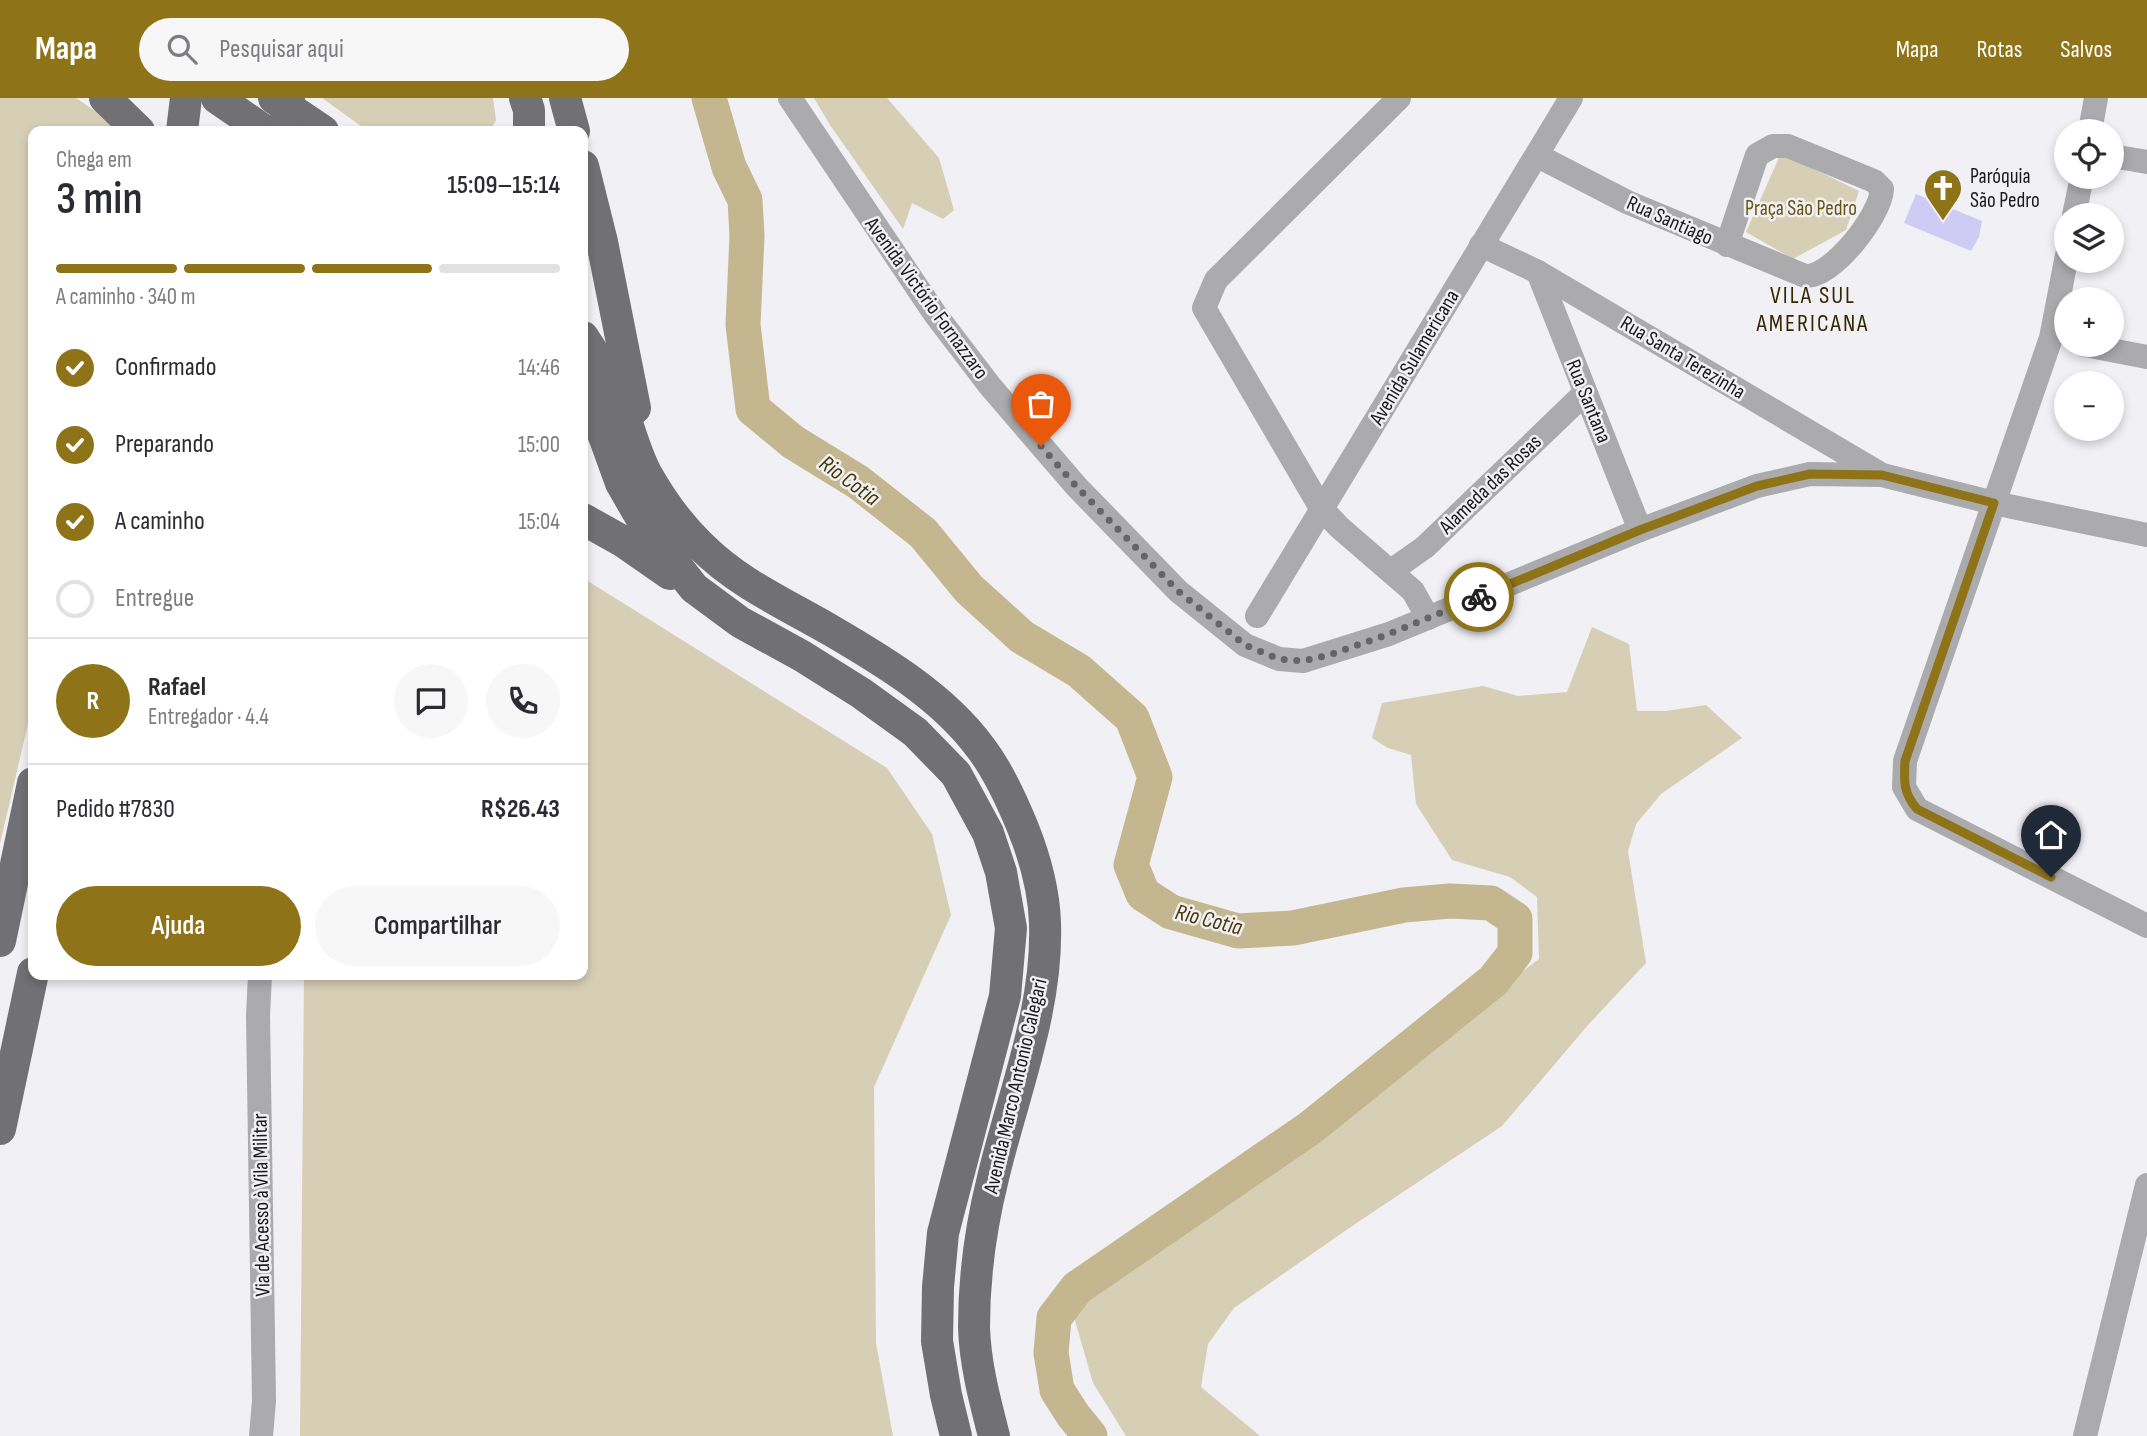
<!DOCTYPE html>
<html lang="pt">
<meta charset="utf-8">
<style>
body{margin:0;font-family:"Sofia Sans Condensed",sans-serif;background:#f7f7f7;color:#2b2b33;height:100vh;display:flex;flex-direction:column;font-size:26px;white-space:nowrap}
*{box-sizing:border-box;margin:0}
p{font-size:23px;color:#7c7c81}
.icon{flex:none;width:38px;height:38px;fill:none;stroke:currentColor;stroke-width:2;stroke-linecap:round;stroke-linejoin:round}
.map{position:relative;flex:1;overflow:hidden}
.details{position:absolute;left:28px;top:28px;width:560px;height:854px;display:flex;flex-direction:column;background:#fff;border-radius:14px;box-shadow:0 4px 10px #0003}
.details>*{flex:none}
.fabs{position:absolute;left:2054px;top:21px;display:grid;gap:14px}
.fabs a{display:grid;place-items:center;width:70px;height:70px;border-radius:50%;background:#fff;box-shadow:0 4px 10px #0003;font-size:35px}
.pin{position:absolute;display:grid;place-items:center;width:60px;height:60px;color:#fff;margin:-72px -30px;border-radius:50% 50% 50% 0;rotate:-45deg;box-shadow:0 0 7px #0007}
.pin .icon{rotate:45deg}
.courier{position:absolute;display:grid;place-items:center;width:70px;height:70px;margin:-35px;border:5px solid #8f7318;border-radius:50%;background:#fff;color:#222;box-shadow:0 2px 9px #0007}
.head em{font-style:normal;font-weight:600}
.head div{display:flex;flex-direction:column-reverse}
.head{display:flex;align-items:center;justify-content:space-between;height:119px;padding:0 28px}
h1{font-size:46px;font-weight:600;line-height:52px}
.bar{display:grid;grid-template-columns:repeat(4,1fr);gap:10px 7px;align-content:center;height:84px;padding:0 28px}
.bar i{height:9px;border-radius:5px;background:#e1e1e2}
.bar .selected{background:#8f7318}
.bar p{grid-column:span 4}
.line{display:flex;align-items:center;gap:18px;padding:0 28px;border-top:2px solid #e1e1e2}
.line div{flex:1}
.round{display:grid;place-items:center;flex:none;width:74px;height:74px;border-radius:37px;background:#f7f7f7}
ol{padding:0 28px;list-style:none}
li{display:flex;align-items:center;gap:21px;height:77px}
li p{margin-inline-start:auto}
li .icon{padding:7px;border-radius:50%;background:#8f7318;color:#fff;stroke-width:4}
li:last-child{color:#7c7c81}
li i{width:38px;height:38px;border:4px solid #e1e1e2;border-radius:50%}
.action{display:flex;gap:14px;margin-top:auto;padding:14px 28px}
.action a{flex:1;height:80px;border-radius:42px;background:#8f7318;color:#fff;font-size:28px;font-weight:600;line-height:80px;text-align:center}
.action a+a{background:#f7f7f7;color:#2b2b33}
header{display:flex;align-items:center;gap:42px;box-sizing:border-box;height:98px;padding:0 35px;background:#8f7318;color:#fff}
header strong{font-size:33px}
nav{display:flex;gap:38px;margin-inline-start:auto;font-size:24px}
.search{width:490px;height:63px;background:#f7f7f7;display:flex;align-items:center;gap:18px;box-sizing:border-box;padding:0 24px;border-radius:38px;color:#7c7c81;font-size:26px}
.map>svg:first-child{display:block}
.green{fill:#d7ceb6}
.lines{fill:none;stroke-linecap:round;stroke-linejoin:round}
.river{stroke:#c4b68f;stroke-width:35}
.building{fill:#ceccf4}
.minor{stroke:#ababad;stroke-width:24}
.major{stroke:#717175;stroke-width:32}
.major-bridge{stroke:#717175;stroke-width:32}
.done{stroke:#656568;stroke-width:7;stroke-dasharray:0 12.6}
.route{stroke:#8f7318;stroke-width:9}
.labels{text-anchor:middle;stroke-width:5;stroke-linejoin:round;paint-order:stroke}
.poi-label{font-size:21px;fill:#1a1a1c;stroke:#f0f0f5;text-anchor:start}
.park-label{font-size:21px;fill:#685311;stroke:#f0f0f5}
.street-label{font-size:21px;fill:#1a1a1c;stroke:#f0f0f5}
.water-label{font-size:23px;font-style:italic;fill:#473804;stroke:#f0f0f5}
.quarter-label{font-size:24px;letter-spacing:2px;fill:#352800;stroke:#f0f0f5}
</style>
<header>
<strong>Mapa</strong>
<div class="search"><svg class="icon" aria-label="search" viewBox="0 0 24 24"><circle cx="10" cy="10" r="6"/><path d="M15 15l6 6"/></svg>Pesquisar aqui</div>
<nav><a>Mapa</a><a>Rotas</a><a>Salvos</a></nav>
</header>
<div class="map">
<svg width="2147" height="1338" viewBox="0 0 2147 1338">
<rect width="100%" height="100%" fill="#f0f0f5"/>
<g class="green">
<polygon points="0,0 76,0 113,25 114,33 33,33 33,604 0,746"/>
<polygon points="322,0 493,0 496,22 490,33 368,33"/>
<polygon points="814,0 887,0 939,60 954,112 943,121 912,105 903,131 830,27"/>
<polygon points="1781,55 1859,93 1846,132 1793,161 1746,134"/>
<polygon points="583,480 887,670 932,736 951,817 874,989 876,1245 893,1338 300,1338 304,877 583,877"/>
<polygon points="1592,529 1629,546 1637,613 1666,613 1706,607 1742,640 1661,696 1636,726 1628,753 1646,865 1588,927 1502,1028 1358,1124 1234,1210 1208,1246 1201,1289 1260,1338 1126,1338 1093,1285 1072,1212 1539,861 1537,799 1510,779 1452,762 1416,706 1411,657 1388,650 1372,640 1382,605 1483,588 1518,598 1567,594"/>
</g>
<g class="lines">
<polyline class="river" points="709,0 729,69 745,102 747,138 743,227 753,311 793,344 858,384 923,435 969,491 1022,539 1079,573 1132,620 1155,679 1131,767 1143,796 1171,814 1238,833 1293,830 1404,807 1450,803 1491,805 1515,821 1515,855 1493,883 1310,1030 1077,1190 1054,1220 1051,1255 1057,1292 1073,1317 1090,1338"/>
</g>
<polygon class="building" points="1916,96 1982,123 1979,139 1971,153 1904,125"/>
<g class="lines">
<g class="minor">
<polyline points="790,0 935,216 990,288 1076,388 1178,493 1245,547 1279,561 1303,563 1389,536 1640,432 1757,388 1810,376 1882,377 1994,405 2147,437"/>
<polyline points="1399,0 1216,182 1204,210 1321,410 1339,429 1413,493 1428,520"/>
<polyline points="2090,33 2096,0"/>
<path d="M1538 58 1627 104 1805 178C1832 180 1881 117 1882 91L1874 83 1788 48H1773L1757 57 1727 147"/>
<polyline points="2112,58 2147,64"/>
<polyline points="2074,117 2082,79"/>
<polyline points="1481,147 1538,174 1879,375"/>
<polyline points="2067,157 2051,240 1905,663 1904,689 1917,711 2147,828"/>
<polyline points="1538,174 1640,432"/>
<polyline points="2085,247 2147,259"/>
<polyline points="1391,473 1425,449 1585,295"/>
<polyline points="1257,518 1571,0"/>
<polyline points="260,877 258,917 264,1303 261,1338"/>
<polyline points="2085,1338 2147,1087"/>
</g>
<g class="major">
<polyline points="105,0 139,33"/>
<polyline points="217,0 265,33"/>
<polyline points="274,0 323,33"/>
<polyline points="525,0 529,12 529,33"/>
<polyline points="565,0 574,33"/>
<polyline points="182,33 186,0"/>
<polyline points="583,68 602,144 635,310"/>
<path d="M583 239C598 261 611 283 621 308 629 329 635 354 646 375 660 400 680 428 701 448 739 486 786 506 832 533 885 564 943 599 980 649 998 672 1012 703 1023 730 1035 760 1044 792 1045 825 1048 912 1013 996 993 1080 981 1128 974 1180 974 1229 975 1266 985 1303 994 1338"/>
<polyline points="583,292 604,338 621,385 647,430 694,490 740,524 802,558 861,595 915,634 956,676 988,735 1001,774 1011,830 1005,898 943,1135 938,1189 937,1243 946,1297 956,1338"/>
<polyline points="583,421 624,444 670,476"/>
<polyline points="0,843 33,685"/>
<polyline points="0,1031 33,875"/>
</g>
<polyline class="major-bridge" points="284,33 289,0"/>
</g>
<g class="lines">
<polyline class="done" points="1041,348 1076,388 1178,493 1245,547 1279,561 1303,563 1329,557 1389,536 1479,499"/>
<path class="route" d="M1479 499 1640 432 1757 388 1810 376 1882 377 1994 405 1905 663C1904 682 1903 695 1917 711L2051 779"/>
</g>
<defs>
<symbol id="church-pin" viewBox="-11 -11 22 30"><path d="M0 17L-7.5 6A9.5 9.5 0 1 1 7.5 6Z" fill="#8f7318" stroke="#f0f0f5"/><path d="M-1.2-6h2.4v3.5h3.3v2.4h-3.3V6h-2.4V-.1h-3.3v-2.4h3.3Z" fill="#fff"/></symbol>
</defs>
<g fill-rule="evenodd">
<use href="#church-pin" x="1921" y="68" width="44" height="60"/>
</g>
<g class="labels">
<g class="poi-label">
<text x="1970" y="85">Paróquia<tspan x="1970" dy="24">São Pedro</tspan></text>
</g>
<g class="park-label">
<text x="1801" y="117">Praça São Pedro</text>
</g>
<g class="street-label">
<text transform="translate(1670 122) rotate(24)" y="7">Rua Santiago</text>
<text transform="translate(927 200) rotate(54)" y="7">Avenida Victório Fornazzaro</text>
<text transform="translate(1414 259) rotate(-59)" y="7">Avenida Sulamericana</text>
<text transform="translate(1683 259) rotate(31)" y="7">Rua Santa Terezinha</text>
<text transform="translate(1589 303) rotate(68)" y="7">Rua Santana</text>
<text transform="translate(1490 386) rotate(-44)" y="7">Alameda das Rosas</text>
<text transform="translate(1015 988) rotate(-77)" y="7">Avenida Marco Antonio Calegari</text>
<text transform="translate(261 1107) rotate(-91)" y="7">Via de Acesso à Vila Militar</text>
</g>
<g class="water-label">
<text transform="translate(850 382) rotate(36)" y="8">Rio Cotia</text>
<text transform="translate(1209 821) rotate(14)" y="8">Rio Cotia</text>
</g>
<g class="quarter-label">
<text x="1813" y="205">VILA SUL<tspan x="1813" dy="28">AMERICANA</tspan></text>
</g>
</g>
</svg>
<div class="fabs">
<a><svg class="icon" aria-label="locate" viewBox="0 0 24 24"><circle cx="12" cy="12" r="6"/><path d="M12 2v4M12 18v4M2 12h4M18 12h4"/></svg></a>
<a><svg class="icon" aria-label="layers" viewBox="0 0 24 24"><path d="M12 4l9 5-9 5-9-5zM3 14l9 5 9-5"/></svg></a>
<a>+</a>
<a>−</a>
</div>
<div class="pin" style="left:1041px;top:348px;background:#ea580c"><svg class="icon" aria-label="bag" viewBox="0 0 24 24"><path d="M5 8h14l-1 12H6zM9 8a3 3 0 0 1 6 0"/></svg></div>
<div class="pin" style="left:2051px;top:779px;background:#1f2937"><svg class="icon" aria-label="home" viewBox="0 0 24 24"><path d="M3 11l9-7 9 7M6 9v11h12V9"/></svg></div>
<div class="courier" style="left:1479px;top:499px"><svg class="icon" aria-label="bike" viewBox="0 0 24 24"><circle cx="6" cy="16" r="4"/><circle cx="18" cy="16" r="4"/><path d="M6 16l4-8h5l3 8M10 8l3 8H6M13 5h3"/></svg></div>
<section class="details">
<div class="head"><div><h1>3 min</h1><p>Chega em</p></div><em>15:09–15:14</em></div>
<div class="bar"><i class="selected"></i><i class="selected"></i><i class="selected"></i><i></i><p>A caminho · 340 m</p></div>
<ol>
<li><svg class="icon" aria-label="check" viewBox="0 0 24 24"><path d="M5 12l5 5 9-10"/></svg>Confirmado<p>14:46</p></li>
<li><svg class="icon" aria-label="check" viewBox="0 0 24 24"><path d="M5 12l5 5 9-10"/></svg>Preparando<p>15:00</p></li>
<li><svg class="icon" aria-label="check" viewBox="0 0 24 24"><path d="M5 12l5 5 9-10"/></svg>A caminho<p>15:04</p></li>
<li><i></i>Entregue</li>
</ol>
<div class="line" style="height:126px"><b class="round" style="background:#8f7318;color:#fff">R</b><div><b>Rafael</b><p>Entregador · 4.4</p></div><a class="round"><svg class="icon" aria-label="chat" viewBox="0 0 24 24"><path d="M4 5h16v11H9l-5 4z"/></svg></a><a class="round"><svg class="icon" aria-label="phone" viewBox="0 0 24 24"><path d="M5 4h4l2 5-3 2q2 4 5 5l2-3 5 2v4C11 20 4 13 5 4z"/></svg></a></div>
<div class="line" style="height:91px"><div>Pedido #7830</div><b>R$26.43</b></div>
<div class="action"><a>Ajuda</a><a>Compartilhar</a></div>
</section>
</div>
